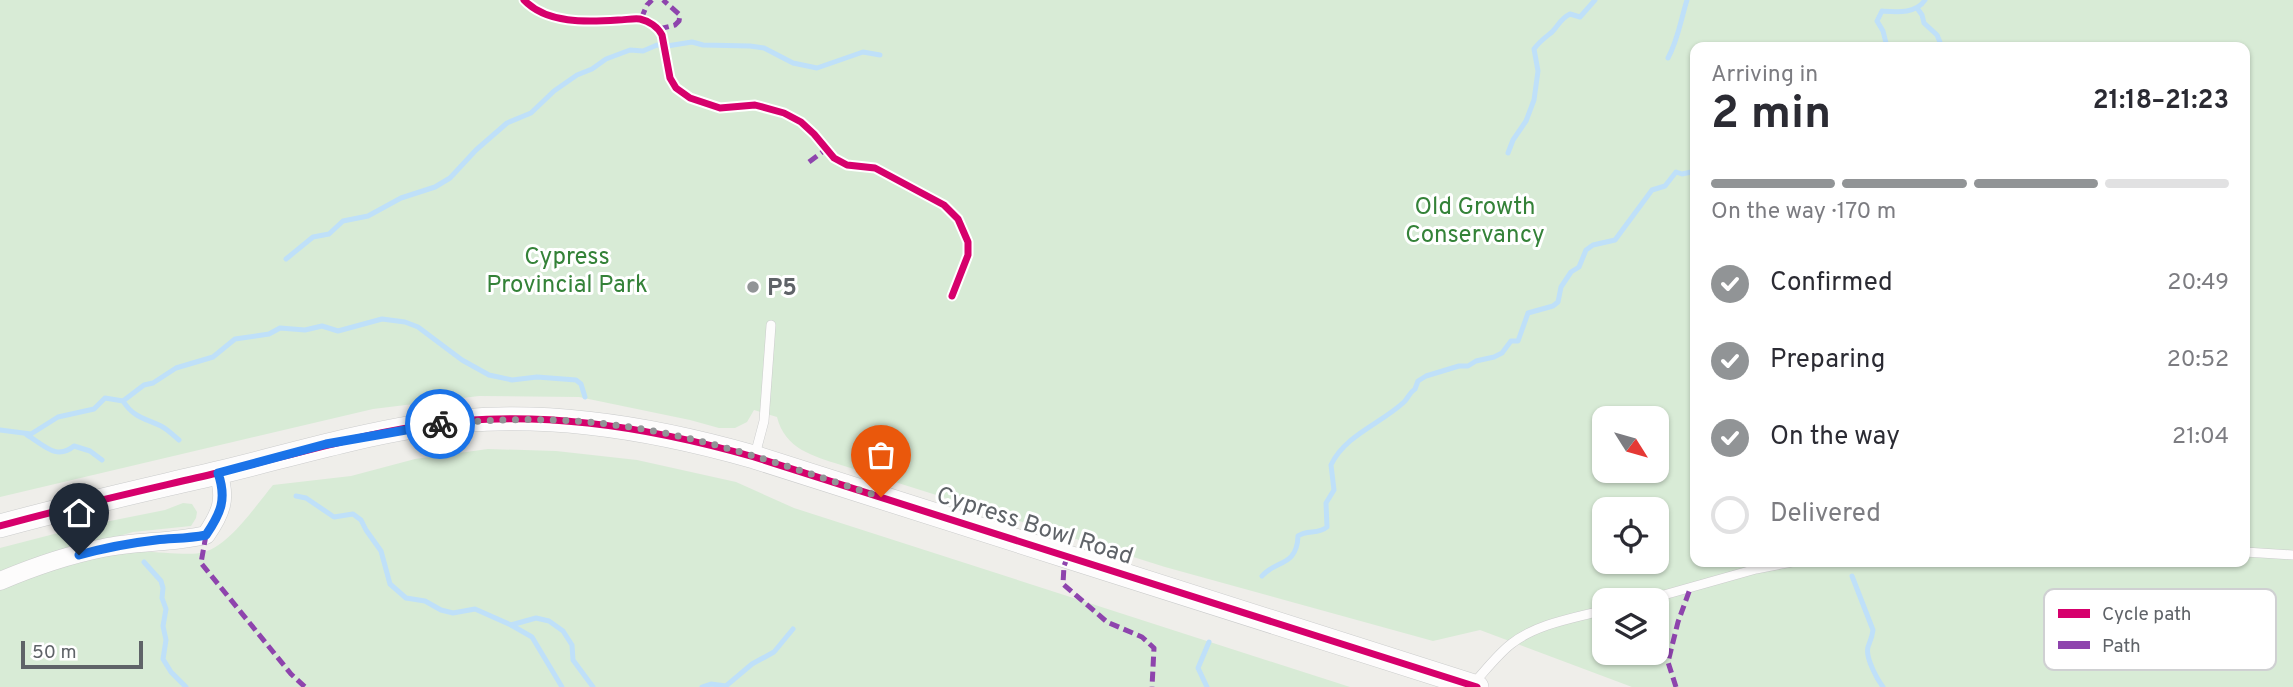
<!DOCTYPE html>
<meta charset="utf-8">
<style>
body{margin:0;font-family:Overpass,sans-serif;background:#f7f7f7;color:#2b2b33;height:100vh;display:flex;flex-direction:column;font-size:26px;white-space:nowrap}
*{box-sizing:border-box;margin:0}
p{font-size:23px;color:#7c7c81}
.icon{flex:none;width:38px;height:38px;fill:none;stroke:currentColor;stroke-width:2;stroke-linecap:round;stroke-linejoin:round}
.map{position:relative;flex:1;overflow:hidden}
.drawer{position:absolute;left:1690px;top:42px;width:560px;height:525px;display:flex;flex-direction:column;background:#fff;border-radius:14px;box-shadow:0 2px 5px #0004}
.drawer>*{flex:none}
.needle{width:46px;rotate:127deg}
.controls{position:absolute;left:1592px;top:406px;display:grid;gap:14px}
.controls a{display:grid;place-items:center;width:77px;height:77px;border-radius:14px;background:#fff;box-shadow:0 2px 5px #0004;font-size:35px}
.scale{position:absolute;left:21px;bottom:18px;width:122px;box-sizing:border-box;padding-left:7px;border:4px solid #5f6368;border-top:0;font-size:19px;line-height:24px;white-space:nowrap;color:#5f6368;-webkit-text-stroke:5px #fff;paint-order:stroke}
.pin{position:absolute;display:grid;place-items:center;width:60px;height:60px;color:#fff;margin:-72px -30px;border-radius:50% 50% 50% 0;rotate:-45deg;box-shadow:0 0 7px #0007}
.pin .icon{rotate:45deg}
.courier{position:absolute;display:grid;place-items:center;width:70px;height:70px;margin:-35px;border:5px solid #1a73e8;border-radius:50%;background:#fff;color:#222;box-shadow:0 2px 9px #0007}
.summary em{font-style:normal;font-weight:700}
.summary div{display:flex;flex-direction:column-reverse}
.summary{display:flex;align-items:center;justify-content:space-between;height:119px;padding:0 21px}
h1{font-size:46px;font-weight:700;line-height:52px}
.bar{display:grid;grid-template-columns:repeat(4,1fr);gap:10px 7px;align-content:center;height:84px;padding:0 21px}
.bar i{height:9px;border-radius:5px;background:#e1e1e2}
.bar .current{background:#919496}
.bar p{grid-column:span 4}
ol{padding:0 21px;list-style:none}
li{display:flex;align-items:center;gap:21px;height:77px}
li p{margin-inline-start:auto}
li .icon{padding:7px;border-radius:50%;background:#919496;color:#fff;stroke-width:4}
li:last-child{color:#7c7c81}
li i{width:38px;height:38px;border:4px solid #e1e1e2;border-radius:50%}
.map>svg:first-child{display:block}
.green{fill:#d8ebd6;fill-rule:evenodd}
.lines{fill:none;stroke-linecap:round;stroke-linejoin:round}
.stream{stroke:#bfe0f9;stroke-width:5}
.service-casing{stroke:#cbcccc;stroke-width:10}
.minor-casing{stroke:#cbcccc;stroke-width:19}
.tertiary-casing{stroke:#cbcccc;stroke-width:24}
.service{stroke:#fdfcfc;stroke-width:9}
.minor{stroke:#fdfcfc;stroke-width:18}
.tertiary{stroke:#fdfcfc;stroke-width:23}
.quiet{stroke:#8e44ad;stroke-width:5;stroke-dasharray:10 5;stroke-linecap:butt}
.cycleway-casing{stroke:#fff;stroke-width:11}
.cycleway{stroke:#d6006c;stroke-width:7}
.done{stroke:#919496;stroke-width:7;stroke-dasharray:0 12.6}
.route{stroke:#1a73e8;stroke-width:9}
.poi-dot{fill:#919496;stroke:#fff;stroke-width:2.5}
.labels{text-anchor:middle;stroke-width:6;stroke-linejoin:round;paint-order:stroke}
.park-label{font-size:24px;fill:#348238;stroke:#fff}
.poi-label{font-size:24px;font-weight:bold;fill:#5f6368;stroke:#fff;text-anchor:start}
.street-label{font-size:24px;fill:#5f6368;stroke:#fff}
.key{fill:#fff;stroke:#cfd0d2;stroke-width:2}
.key-label{font-size:19px;fill:#5f6368}
</style>
<div class="map">
<svg width="2293" height="687" viewBox="0 0 2293 687">
<rect width="100%" height="100%" fill="#efeeea"/>
<g class="green">
<path d="M0 0H2293V687H1632L1480 630 1433 641 1165 567 841 465C813 456 785 449 777 417L754 410 747 422 735 428H719L690 420 579 397 479 396 373 409 0 497ZM1696 47H2245V562H1696ZM1605 418H1657V471H1605ZM1605 509H1657V562H1605ZM1605 600H1657V653H1605Z"/>
<path d="M488 449 556 451 637 460 736 482 794 508 1350 687H0V590C42 571 88 556 134 552 152 550 190 557 204 552 229 546 257 504 273 485L351 476 415 459Z"/>
<polygon points="183,503 192,504 197,512 196,518 191,526 133,532 0,571 0,548 85,526 165,510"/>
</g>
<g class="lines">
<g class="stream">
<polyline points="1917,8 1922,15 1924,23 1937,35 1942,47"/>
<path d="M1887 47 1883 31 1877 21 1882 11C1897 12 1916 14 1925 0"/>
<path d="M1668 58C1678 40 1681 19 1687 0"/>
<path d="M1508 153 1513 140 1526 121 1534 100 1538 71 1534 49C1540 41 1546 37 1552 32 1559 25 1560 19 1570 14L1580 17 1595 0"/>
<polyline points="286,259 313,237 329,234 343,221 368,216 401,198 435,187 450,178 476,150 507,123 531,113 554,91 577,75 592,69 606,59 630,50 643,51 657,45 667,46 692,42 703,45 750,46 764,48 793,63 817,68 863,52 880,55"/>
<polyline points="123,401 144,385 153,383 176,368 213,357 235,339 269,334 280,328 305,330 322,326 338,331 382,319 405,322 418,327 462,360 489,375 512,380 537,377 576,380 581,384 585,397"/>
<path d="M0 430 31 434 58 417 94 409 105 398 123 401C133 417 144 418 161 426 167 429 173 435 179 440"/>
<path d="M27 435C43 444 56 461 74 446L90 451 102 460"/>
<polyline points="296,496 306,498 334,517 353,514 361,520 366,530 381,551 390,584 406,598 425,601 441,610 453,613 475,609 511,625 536,618 549,621 563,631 572,645 573,660 593,687"/>
<polyline points="144,562 161,581 163,588 162,598 166,609 163,626 166,640 163,659 171,672 186,687"/>
<path d="M1262 576C1275 560 1297 567 1298 536 1307 529 1318 535 1327 527L1326 503 1334 490 1331 465C1345 435 1382 423 1404 402 1409 397 1409 393 1415 389L1418 381 1426 376 1459 366H1468L1476 361 1494 357 1502 353 1511 341H1518L1528 313 1553 306 1558 302 1561 287 1571 272 1579 267 1586 250 1593 245 1615 240 1652 190 1665 186 1676 172 1682 174 1696 171"/>
<path d="M1852 576 1873 630C1872 638 1870 641 1868 647 1865 657 1877 679 1883 687"/>
<polyline points="511,625 532,637 562,687"/>
<polyline points="702,687 711,684 726,686 752,664 774,652 793,629"/>
<polyline points="1207,687 1198,668 1209,642"/>
</g>
<defs>
<g id="service">
<polyline points="755,455 764,421 771,325"/>
<polyline points="2245,552 2293,555"/>
<polyline points="1646,600 1756,569 1792,562"/>
<path d="M1473 684C1485 671 1497 655 1511 644 1536 624 1574 618 1605 610"/>
</g>
<path id="minor" d="M0 581C33 567 68 555 103 548 137 541 172 543 206 535 221 513 227 499 218 473"/>
<path id="tertiary" d="M0 526C72 506 145 490 217 473 284 457 350 437 419 426 532 408 645 426 754 457L1477 687"/>
</defs>
<use href="#service" class="service-casing"/>
<use href="#minor" class="minor-casing"/>
<use href="#tertiary" class="tertiary-casing"/>
<use href="#service" class="service"/>
<use href="#minor" class="minor"/>
<use href="#tertiary" class="tertiary"/>
<g class="quiet">
<polyline points="641,19 647,5 652,0"/>
<polyline points="659,29 675,25 679,21 680,15 663,0"/>
<polyline points="809,162 825,150"/>
<polyline points="206,535 201,563 291,674 305,687"/>
<polyline points="1068,556 1064,566 1063,584 1107,622 1142,637 1154,648 1152,687"/>
<polyline points="1676,687 1668,662 1678,622 1690,589"/>
</g>
<defs>
<g id="cycleway">
<path d="M524 0C547 24 586 22 618 20 625 20 634 18 640 19 649 21 658 27 662 35L670 78 676 88 690 98 720 108 755 105 784 113 801 122 814 134 834 158 847 165 875 168 944 205 958 219 968 242V255L952 296"/>
<path d="M0 526C72 506 145 490 217 473 284 457 350 437 419 426 532 408 645 426 754 457L1477 687"/>
</g>
</defs>
<use href="#cycleway" class="cycleway-casing"/>
<use href="#cycleway" class="cycleway"/>
</g>
<g class="lines">
<path class="done" d="M440 424C498 419 556 417 615 425 706 436 794 469 881 497"/>
<path class="route" d="M79 555C104 548 130 543 156 540 174 538 186 539 206 535 221 513 227 499 218 473L326 444 440 424"/>
</g>
<circle class="poi-dot" cx="753" cy="287" r="7"/>
<g class="labels">
<g class="park-label">
<text x="1475" y="214">Old Growth<tspan x="1475" dy="28">Conservancy</tspan></text>
<text x="567" y="264">Cypress<tspan x="567" dy="28">Provincial Park</tspan></text>
</g>
<g class="poi-label">
<text x="767" y="295">P5</text>
</g>
<g class="street-label">
<text transform="translate(1035 525) rotate(18)" y="8">Cypress Bowl Road</text>
</g>
</g>
<rect x="2044" y="589" width="232" height="81" rx="10" class="key"/>
<rect x="2058" y="609" width="32" height="9" fill="#d6006c"/>
<rect x="2058" y="641" width="32" height="8" fill="#8e44ad"/>
<g class="key-label">
<text x="2102" y="620">Cycle path</text>
<text x="2102" y="652">Path</text>
</g>
</svg>
<div class="controls">
<a><svg class="needle" viewBox="-14 -14 28 28"><path d="M0-13l5 13h-10z" fill="#e53935"/><path d="M0 13l5-13h-10z" fill="#7c7c81"/></svg></a>
<a><svg class="icon" aria-label="locate" viewBox="0 0 24 24"><circle cx="12" cy="12" r="6"/><path d="M12 2v4M12 18v4M2 12h4M18 12h4"/></svg></a>
<a><svg class="icon" aria-label="layers" viewBox="0 0 24 24"><path d="M12 4l9 5-9 5-9-5zM3 14l9 5 9-5"/></svg></a>
</div>
<div class="scale">50 m</div>
<div class="pin" style="left:881px;top:497px;background:#ea580c"><svg class="icon" aria-label="bag" viewBox="0 0 24 24"><path d="M5 8h14l-1 12H6zM9 8a3 3 0 0 1 6 0"/></svg></div>
<div class="pin" style="left:79px;top:555px;background:#1f2937"><svg class="icon" aria-label="home" viewBox="0 0 24 24"><path d="M3 11l9-7 9 7M6 9v11h12V9"/></svg></div>
<div class="courier" style="left:440px;top:424px"><svg class="icon" aria-label="bike" viewBox="0 0 24 24"><circle cx="6" cy="16" r="4"/><circle cx="18" cy="16" r="4"/><path d="M6 16l4-8h5l3 8M10 8l3 8H6M13 5h3"/></svg></div>
<section class="drawer">
<div class="summary"><div><h1>2 min</h1><p>Arriving in</p></div><em>21:18–21:23</em></div>
<div class="bar"><i class="current"></i><i class="current"></i><i class="current"></i><i></i><p>On the way · 170 m</p></div>
<ol>
<li><svg class="icon" aria-label="check" viewBox="0 0 24 24"><path d="M5 12l5 5 9-10"/></svg>Confirmed<p>20:49</p></li>
<li><svg class="icon" aria-label="check" viewBox="0 0 24 24"><path d="M5 12l5 5 9-10"/></svg>Preparing<p>20:52</p></li>
<li><svg class="icon" aria-label="check" viewBox="0 0 24 24"><path d="M5 12l5 5 9-10"/></svg>On the way<p>21:04</p></li>
<li><i></i>Delivered</li>
</ol>
</section>
</div>
